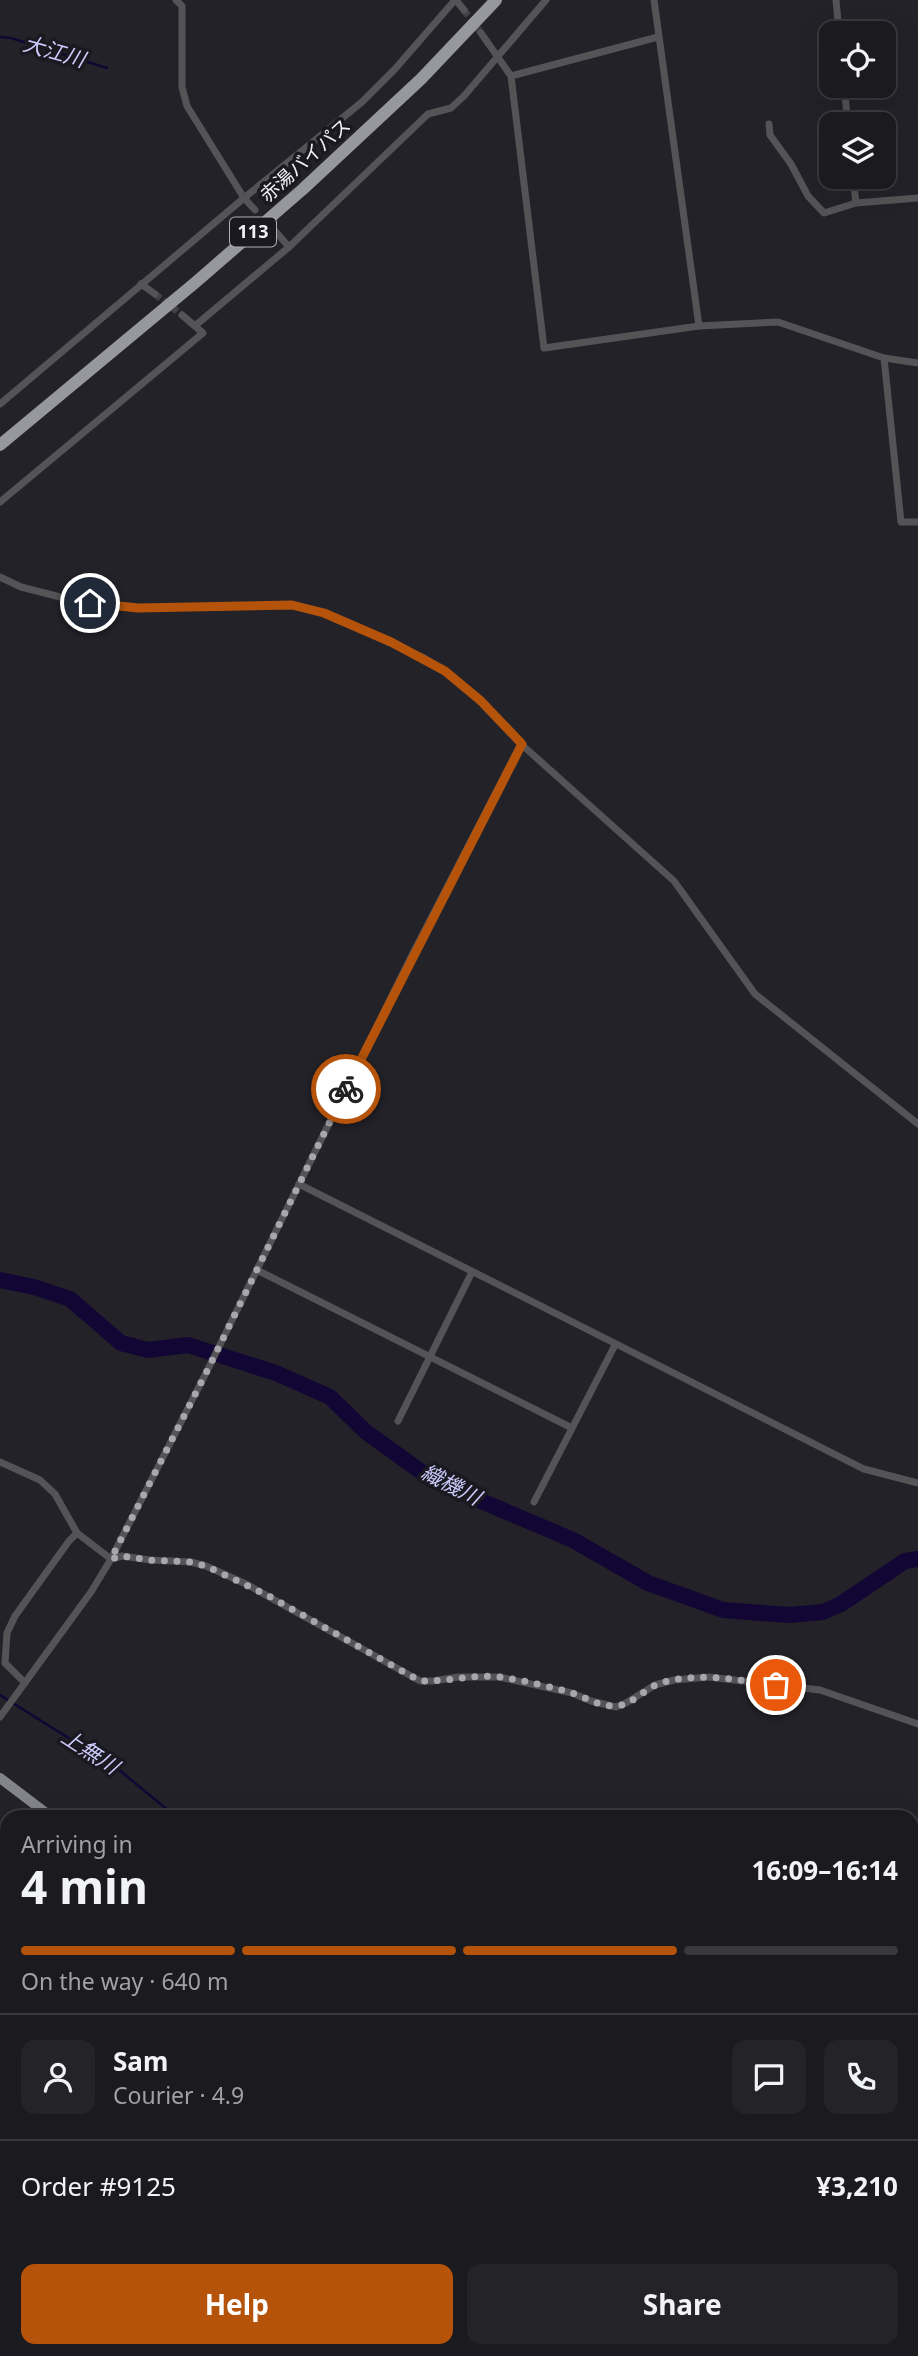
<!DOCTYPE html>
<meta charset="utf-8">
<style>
body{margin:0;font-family:"Noto Sans","Noto Sans JP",sans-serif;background:#232328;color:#f1f3f6;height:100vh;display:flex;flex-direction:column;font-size:26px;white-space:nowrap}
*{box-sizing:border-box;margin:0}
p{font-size:23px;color:#9fa1a4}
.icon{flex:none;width:38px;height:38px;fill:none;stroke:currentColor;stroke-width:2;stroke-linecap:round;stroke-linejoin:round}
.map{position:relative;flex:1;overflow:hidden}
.drawer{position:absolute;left:0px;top:1810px;width:919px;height:548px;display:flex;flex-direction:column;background:#1a1a1f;border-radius:21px 21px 0 0;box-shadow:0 7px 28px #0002,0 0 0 2px #38383d}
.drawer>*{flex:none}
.tools{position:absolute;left:819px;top:21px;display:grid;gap:14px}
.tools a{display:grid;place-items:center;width:77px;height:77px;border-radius:14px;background:#1a1a1f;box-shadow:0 7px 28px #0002,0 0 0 2px #38383d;font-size:35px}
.pin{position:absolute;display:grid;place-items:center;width:60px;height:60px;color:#fff;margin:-30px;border:4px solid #fff;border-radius:50%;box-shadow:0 2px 7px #0007}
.courier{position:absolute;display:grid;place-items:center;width:70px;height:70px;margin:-35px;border:5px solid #b45309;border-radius:50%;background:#fff;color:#222;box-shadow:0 2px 9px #0007}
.summary em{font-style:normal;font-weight:700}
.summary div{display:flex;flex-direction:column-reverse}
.summary{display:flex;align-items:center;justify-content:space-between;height:119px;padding:0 21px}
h1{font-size:46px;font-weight:700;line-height:52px}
.bar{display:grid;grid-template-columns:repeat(4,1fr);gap:10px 7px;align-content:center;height:84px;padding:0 21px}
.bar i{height:9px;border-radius:5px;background:#38383d}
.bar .active{background:#b45309}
.bar p{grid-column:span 4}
.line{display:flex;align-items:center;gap:18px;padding:0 21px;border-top:2px solid #38383d}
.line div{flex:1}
.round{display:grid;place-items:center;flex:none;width:74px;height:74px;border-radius:14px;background:#232328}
.cta{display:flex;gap:14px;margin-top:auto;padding:14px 21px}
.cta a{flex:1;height:80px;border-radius:14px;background:#b45309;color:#fff;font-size:28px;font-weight:700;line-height:80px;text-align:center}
.cta a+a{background:#232328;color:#f1f3f6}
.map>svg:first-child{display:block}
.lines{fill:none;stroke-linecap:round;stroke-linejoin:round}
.stream{stroke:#120634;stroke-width:2.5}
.river{stroke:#120634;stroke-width:16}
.street-tunnel{stroke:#424147;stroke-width:7;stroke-dasharray:7 3.5;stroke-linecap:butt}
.street{stroke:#545457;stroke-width:7}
.primary{stroke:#84848b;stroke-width:10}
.highway{stroke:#97979f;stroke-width:12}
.done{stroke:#a8a7ad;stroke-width:7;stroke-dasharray:0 12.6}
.route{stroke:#b45309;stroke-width:9}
.labels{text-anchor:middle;stroke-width:7;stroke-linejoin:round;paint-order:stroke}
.shield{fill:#19191f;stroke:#afafb4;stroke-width:2}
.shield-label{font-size:18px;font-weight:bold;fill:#efeff4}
.street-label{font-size:19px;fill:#efeff4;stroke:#19191f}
.water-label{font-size:21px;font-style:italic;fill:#cecbfc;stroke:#19191f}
</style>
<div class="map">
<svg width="918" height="2356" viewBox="0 0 918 2356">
<rect width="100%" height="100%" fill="#232229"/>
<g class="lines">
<g class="stream">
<polyline points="0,37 11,38 107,68"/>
<polyline points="0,1695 118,1769 175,1816"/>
<polyline points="912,2293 918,2295"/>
</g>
<polyline class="river" points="0,1280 34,1287 70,1299 121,1343 148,1350 188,1345 276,1373 330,1397 366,1432 434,1481 573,1540 648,1583 723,1610 789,1615 823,1612 841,1604 905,1561 918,1559"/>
<g class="street-tunnel">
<polyline points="464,10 481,33"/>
<polyline points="155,294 182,315"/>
</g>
<g class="street">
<polyline points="176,0 182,6 182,87 187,106 244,198 255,210"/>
<polyline points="456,0 464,10"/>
<polyline points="654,0 699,326"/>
<polyline points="836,0 839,33"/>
<polyline points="481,33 511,76 544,348 699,326 778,322 884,358 918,363"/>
<polyline points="511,76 658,37"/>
<polyline points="844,86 848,124"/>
<polyline points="769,124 770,135 791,164 808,196 824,213 856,203 918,198"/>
<polyline points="853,177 856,203"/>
<polyline points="276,232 289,247"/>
<polyline points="141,284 155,294"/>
<polyline points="196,325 289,247 428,114 451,108 464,96 546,0"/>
<polyline points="884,358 901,522 918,522"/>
<polyline points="0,404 244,198 362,102 395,69 455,0"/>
<polyline points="0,502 203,333 182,315"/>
<polyline points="0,577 21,587 76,601 105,606 138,608 292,605 324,613 424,658 445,671 471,692 521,744 674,881 755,994 918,1124"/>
<polyline points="299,1184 864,1469 918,1483"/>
<polyline points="257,1270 572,1428"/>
<polyline points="398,1421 472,1272"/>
<polyline points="0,1462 40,1480 55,1494 77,1533 111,1559 122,1556 150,1560 191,1562 206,1566 246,1584 420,1681 433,1681 458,1677 499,1677 572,1693 591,1701 616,1707 626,1703 655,1685 674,1680 709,1677 820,1690 918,1724"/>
<polyline points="534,1502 615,1345"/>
<polyline points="25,1683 5,1663 7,1633 15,1616 69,1541 77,1533"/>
<polyline points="0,1717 91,1592 111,1559 208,1369 411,957 521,744"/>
<polyline points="22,2356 27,2350"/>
</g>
<g class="primary">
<polyline points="0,1778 50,1816"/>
<polyline points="738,2350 745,2356"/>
</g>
<g class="highway">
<polyline points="0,445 196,282 303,189 421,79 496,0"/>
<polyline points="912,1857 918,1843"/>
<polyline points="549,2356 554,2350"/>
</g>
</g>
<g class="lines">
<path class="done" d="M346 1089 208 1369 111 1559 122 1556 149 1560 191 1562 206 1566 267 1595 420 1681C447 1682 473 1674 500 1677 523 1680 547 1686 569 1692 584 1696 599 1707 615 1706 631 1706 644 1689 658 1684 696 1671 737 1680 776 1685"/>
<polyline class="route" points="90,603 138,608 292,605 324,613 391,642 445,671 481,701 522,744 346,1089"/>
</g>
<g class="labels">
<rect class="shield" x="230" y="217.5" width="46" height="29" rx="5"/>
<g class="shield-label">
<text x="253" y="238">113</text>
</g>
<g class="street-label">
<text transform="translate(305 160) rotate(-42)" y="7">赤湯バイパス</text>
</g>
<g class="water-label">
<text transform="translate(54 52) rotate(16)" y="7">大江川</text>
<text transform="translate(451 1485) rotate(27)" y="7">織機川</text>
<text transform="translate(90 1752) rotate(33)" y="7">上無川</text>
</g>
</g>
</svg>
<div class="tools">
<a><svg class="icon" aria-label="locate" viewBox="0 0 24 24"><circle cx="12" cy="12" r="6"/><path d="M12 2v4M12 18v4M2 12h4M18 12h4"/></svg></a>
<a><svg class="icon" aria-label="layers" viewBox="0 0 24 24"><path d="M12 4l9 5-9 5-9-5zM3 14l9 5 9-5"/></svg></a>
</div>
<div class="pin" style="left:776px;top:1685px;background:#ea580c"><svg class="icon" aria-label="bag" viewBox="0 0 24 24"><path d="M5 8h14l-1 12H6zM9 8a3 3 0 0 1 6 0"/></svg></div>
<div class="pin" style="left:90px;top:603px;background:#1f2937"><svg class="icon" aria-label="home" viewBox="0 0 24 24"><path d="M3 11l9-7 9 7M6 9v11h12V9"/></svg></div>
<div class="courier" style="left:346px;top:1089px"><svg class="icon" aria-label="bike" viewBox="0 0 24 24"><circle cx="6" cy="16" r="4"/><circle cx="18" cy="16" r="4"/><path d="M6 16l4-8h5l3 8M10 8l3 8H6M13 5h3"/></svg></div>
<section class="drawer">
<div class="summary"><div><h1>4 min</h1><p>Arriving in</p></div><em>16:09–16:14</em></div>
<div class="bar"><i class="active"></i><i class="active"></i><i class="active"></i><i></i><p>On the way · 640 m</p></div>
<div class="line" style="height:126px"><a class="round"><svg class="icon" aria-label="person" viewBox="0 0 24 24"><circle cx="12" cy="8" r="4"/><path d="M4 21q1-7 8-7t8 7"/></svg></a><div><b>Sam</b><p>Courier · 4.9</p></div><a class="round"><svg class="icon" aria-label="chat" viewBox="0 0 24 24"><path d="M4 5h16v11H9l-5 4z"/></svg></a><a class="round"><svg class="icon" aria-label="phone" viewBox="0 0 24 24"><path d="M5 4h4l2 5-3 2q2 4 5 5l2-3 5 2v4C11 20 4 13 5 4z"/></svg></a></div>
<div class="line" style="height:91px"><div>Order #9125</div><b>¥3,210</b></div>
<div class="cta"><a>Help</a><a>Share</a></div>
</section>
</div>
